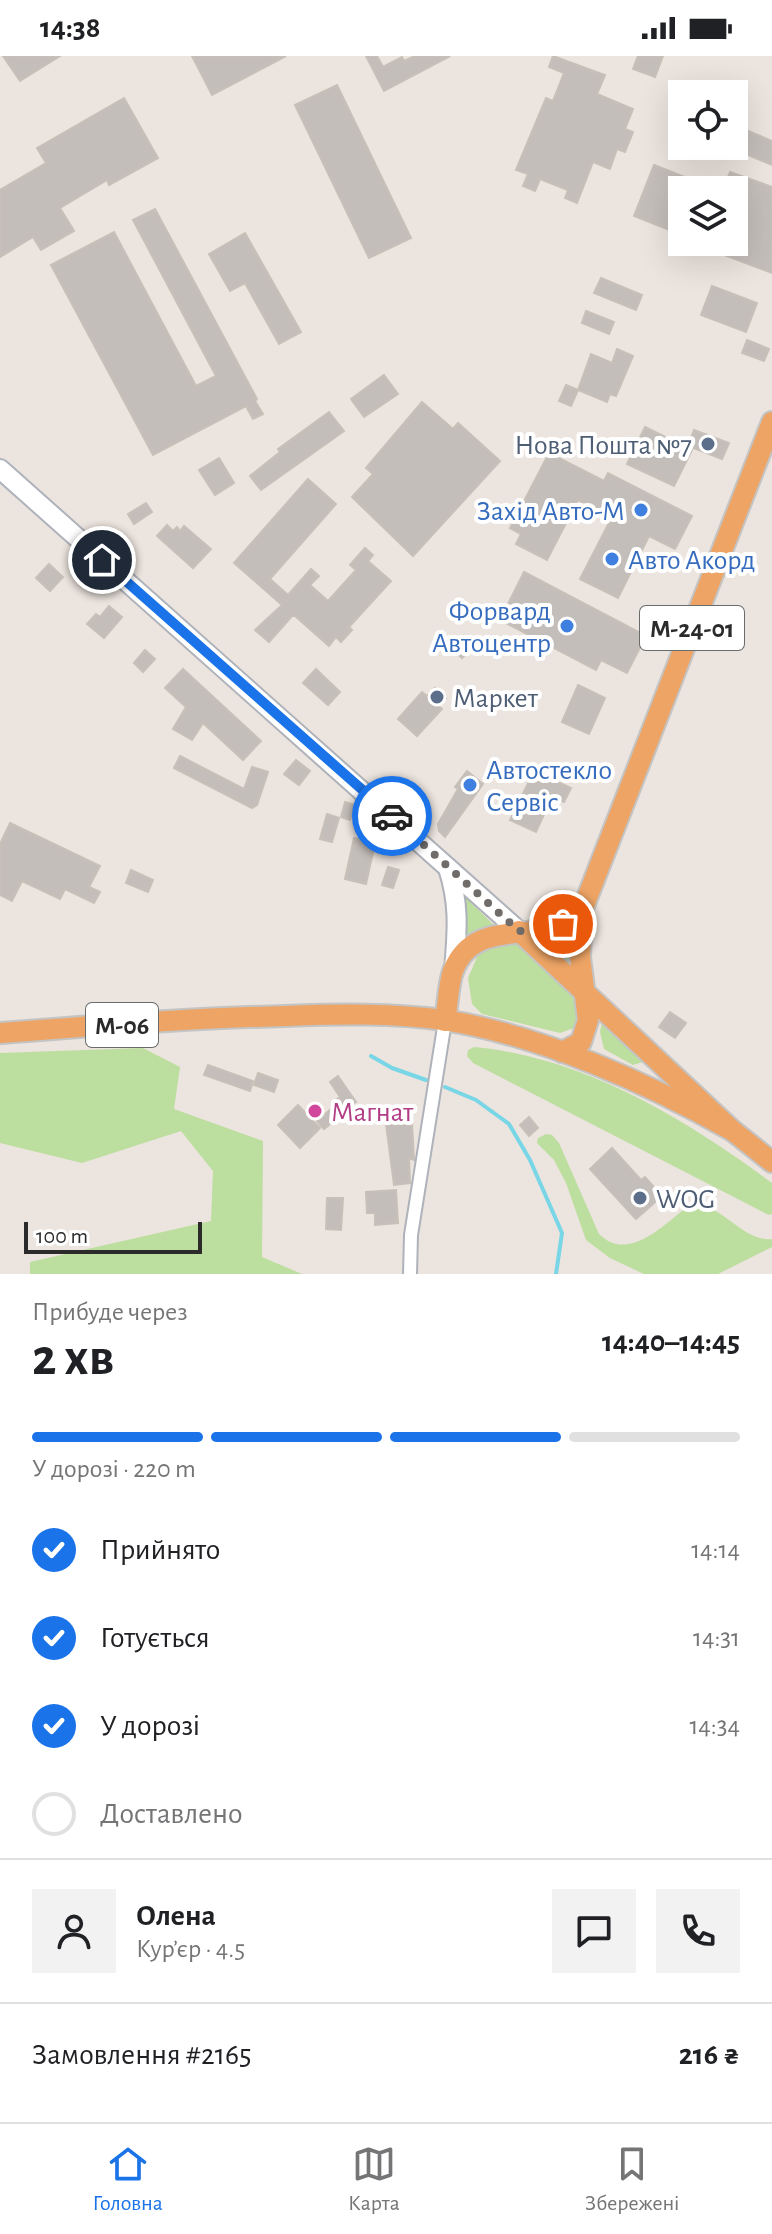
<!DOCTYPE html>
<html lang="uk">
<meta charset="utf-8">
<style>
body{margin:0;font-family:"Alegreya Sans",sans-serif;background:#f2f2f2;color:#202124;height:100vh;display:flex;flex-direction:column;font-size:30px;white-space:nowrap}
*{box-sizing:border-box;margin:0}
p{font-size:26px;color:#757577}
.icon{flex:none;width:44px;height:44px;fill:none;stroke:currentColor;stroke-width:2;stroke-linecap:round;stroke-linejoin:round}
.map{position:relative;height:1218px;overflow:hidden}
.side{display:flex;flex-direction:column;background:#fff;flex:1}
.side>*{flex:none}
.tools{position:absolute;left:668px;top:24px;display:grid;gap:16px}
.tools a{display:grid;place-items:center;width:80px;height:80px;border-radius:0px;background:#fff;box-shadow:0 8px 32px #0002;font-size:40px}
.scale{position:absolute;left:24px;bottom:20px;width:178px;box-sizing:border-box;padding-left:8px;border:4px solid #2b2b2b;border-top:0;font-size:22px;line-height:28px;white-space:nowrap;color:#2b2b2b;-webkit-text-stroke:6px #fff;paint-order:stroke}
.pin{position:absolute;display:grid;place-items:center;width:68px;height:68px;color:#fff;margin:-34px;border:4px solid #fff;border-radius:50%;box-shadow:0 2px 8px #0007}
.courier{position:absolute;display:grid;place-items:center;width:80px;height:80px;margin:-40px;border:6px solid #1a73e8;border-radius:50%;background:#fff;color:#222;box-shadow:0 2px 10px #0007}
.headline em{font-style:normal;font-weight:700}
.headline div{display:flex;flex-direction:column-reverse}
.headline{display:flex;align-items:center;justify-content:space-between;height:136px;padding:0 32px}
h1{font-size:52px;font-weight:700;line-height:60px}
.bar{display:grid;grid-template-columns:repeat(4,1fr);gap:12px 8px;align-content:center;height:96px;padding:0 32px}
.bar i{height:10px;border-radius:6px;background:#e0e0e0}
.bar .selected{background:#1a73e8}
.bar p{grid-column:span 4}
.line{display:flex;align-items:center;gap:20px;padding:0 32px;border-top:2px solid #e0e0e0}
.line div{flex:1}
.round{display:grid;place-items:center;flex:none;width:84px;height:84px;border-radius:0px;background:#f2f2f2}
ol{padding:0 32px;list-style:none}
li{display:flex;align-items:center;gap:24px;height:88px}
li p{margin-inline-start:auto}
li .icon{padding:8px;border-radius:50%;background:#1a73e8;color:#fff;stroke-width:4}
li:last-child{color:#757577}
li i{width:44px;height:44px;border:4px solid #e0e0e0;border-radius:50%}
.status{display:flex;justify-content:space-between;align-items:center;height:56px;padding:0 40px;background:#fff;direction:ltr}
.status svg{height:22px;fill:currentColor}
.tab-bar{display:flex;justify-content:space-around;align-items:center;height:112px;border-top:2px solid #e0e0e0;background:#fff;font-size:22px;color:#757577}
.tab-bar a{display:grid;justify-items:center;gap:4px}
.tab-bar .selected{color:#1a73e8}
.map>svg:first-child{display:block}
.green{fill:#bcde9e}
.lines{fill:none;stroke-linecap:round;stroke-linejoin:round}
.stream{stroke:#78d6e6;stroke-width:4}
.building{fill:#c4beba;stroke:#c7c0b8;stroke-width:2}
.minor-casing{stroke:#aeb2ba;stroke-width:16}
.secondary-casing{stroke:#aeb2ba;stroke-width:22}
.trunk-casing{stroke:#c4c4c4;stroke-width:24}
.minor{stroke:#fff;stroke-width:12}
.secondary{stroke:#fff;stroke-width:18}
.trunk{stroke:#eda465;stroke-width:20}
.done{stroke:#6f6c6a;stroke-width:8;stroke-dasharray:0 14.4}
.route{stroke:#1a73e8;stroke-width:10}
.service-dot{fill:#5c6f8a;stroke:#fff;stroke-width:3}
.shop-dot{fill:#3f7fe0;stroke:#fff;stroke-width:3}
.hotel-dot{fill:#d1479c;stroke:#fff;stroke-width:3}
.labels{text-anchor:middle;stroke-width:8;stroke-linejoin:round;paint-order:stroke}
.shield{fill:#fff;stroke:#6b6b6b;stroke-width:2}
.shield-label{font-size:26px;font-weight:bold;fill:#2b2b2b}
.service-label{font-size:28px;fill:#4e5e75;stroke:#fff;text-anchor:start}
.shop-label{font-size:28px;fill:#366cbe;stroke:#fff;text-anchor:end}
.hotel-label{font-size:28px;fill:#b23c85;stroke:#fff;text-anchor:start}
</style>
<div class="status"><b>14:38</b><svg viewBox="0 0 49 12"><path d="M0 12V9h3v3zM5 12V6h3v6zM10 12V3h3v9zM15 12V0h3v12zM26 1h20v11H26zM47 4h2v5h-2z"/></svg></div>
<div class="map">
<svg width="772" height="1218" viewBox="0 0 772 1218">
<rect width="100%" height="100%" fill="#ece4de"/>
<g class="green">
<polygon points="465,841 500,875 462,891"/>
<polygon points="575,876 569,910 540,886"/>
<polygon points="516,885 576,937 580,962 574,972 560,977 482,958 472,948 468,922 478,899 493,887"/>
<polygon points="603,961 646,1000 643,1006 633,1009 604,993 600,976"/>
<path d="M474 991C584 1001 685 1063 772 1127V1158L769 1159 473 1007 467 1000 468 994Z"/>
<polygon points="143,992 180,1011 174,1053 263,1085 262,1201 302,1218 30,1218 30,1206 211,1165 213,1115 181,1075 82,1107 0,1087 0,997"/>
<path d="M546 1078 552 1079 559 1087 599 1178C628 1207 664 1169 688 1150 719 1142 742 1187 772 1183V1191L718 1218H644L610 1202 586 1184 566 1127 554 1104 537 1087 538 1082Z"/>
</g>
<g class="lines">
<g class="stream">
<polyline points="371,1000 392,1012 426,1024"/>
<polyline points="445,1031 476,1044 509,1068 530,1104 562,1177 556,1218"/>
</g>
</g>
<g class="building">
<polygon points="3,0 60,0 20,25"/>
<polygon points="192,0 286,0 212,39"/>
<polygon points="366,0 377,0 383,11 402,1 404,5 415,0 450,0 384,35"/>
<polygon points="553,0 605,19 597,38 633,53 625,73 633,76 625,96 617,93 610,113 593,106 577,147 565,142 568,134 540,123 535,135 523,130 528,118 516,114 546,42 553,45 564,17 549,11"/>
<polygon points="638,0 663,0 655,21 633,13"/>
<polygon points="337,29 411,182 369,202 295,49"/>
<polygon points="680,38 682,38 682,72 670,68"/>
<polygon points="124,42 158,102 109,129 107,124 60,152 74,175 41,194 33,181 0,201 0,134 46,107 37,92"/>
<polygon points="734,69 772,85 772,109 734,93"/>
<polygon points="654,109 715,133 682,134 682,179 634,160"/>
<polygon points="730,116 772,131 772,217 711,194 713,186 734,186 734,134 723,134"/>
<polygon points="155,153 257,343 255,345 263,358 253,363 246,350 153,399 51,209 114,176 196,330 216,320 133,164"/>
<polygon points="245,177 301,276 279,288 245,227 230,235 209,198"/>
<polygon points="601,222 642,239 636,254 594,237"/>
<polygon points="712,230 757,247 746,276 701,259"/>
<polygon points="586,255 614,266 609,278 582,267"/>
<polygon points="747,284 769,293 764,305 742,297"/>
<polygon points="617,293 633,300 616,340 610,338 607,346 578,334 591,298 612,307"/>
<polygon points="384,319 398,338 364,361 351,343"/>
<polygon points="566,329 578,334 571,350 559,345"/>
<polygon points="422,346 453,373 458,367 500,405 413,500 352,441 373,418 366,412"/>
<polygon points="329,356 344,375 261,434 250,420 280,396 278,393"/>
<polygon points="645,371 692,394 674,430 627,408"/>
<polygon points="694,374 729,387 722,403 688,390"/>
<polygon points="549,397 604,425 608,417 692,460 675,493 649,480 618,542 580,523 612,461 578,444 547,504 516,488 521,478 510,472"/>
<polygon points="219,402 234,427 215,439 199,414"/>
<polygon points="308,423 336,448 270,523 288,539 311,513 319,520 310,529 328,545 356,514 350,509 365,492 373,499 368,505 391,525 349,571 352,574 341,586 336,581 329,590 295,560 292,560 269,586 255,574 282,549 234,507"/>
<polygon points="146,447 152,456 134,468 128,458"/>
<polygon points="167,469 173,475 177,471 180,475 184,470 211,493 193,512 157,480"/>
<polygon points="49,508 63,521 50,535 36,522"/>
<polygon points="524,516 646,580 627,617 601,604 596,614 500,564"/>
<polygon points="109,550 122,561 104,582 87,568 96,558 100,561"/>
<polygon points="464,582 473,590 462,602 453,594"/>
<polygon points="145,594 155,603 143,616 134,607"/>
<polygon points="183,613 261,685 243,704 203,667 192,684 173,673 186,651 165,632"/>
<polygon points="316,613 340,636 328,649 303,627"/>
<polygon points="578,629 605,642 589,678 562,666"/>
<polygon points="435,632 446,642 438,650 442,653 417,680 398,663 422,636 427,640"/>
<polygon points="180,700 244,733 252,711 268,716 257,749 252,752 174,712"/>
<polygon points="296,704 310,715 299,729 284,718"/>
<polygon points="467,715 483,728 445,781 439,775 438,768 458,733 455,731"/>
<polygon points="534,715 571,732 564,746 552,741 536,776 510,764"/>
<polygon points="345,746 355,749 350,764 341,761"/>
<polygon points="327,758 339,762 332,786 320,783"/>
<polygon points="10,767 100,810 89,831 100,836 94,847 65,833 60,843 22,825 12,845 0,839 0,788"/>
<polygon points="354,782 375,787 366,828 345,823"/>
<polygon points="388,811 399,814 393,832 382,829"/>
<polygon points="131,814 153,824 148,836 126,827"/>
<polygon points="670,956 686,967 675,982 659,971"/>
<polygon points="208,1009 253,1025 250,1035 204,1019"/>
<polygon points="258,1017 278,1024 274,1036 254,1029"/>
<polygon points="338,1020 356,1046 339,1057 341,1059 324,1073 317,1065 339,1046 337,1043 340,1041 330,1026"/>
<polygon points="298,1049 320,1072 300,1092 278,1069"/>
<polygon points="529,1061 538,1072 529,1080 520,1069"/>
<polygon points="386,1068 412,1068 414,1104 409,1102 410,1127 394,1129"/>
<polygon points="612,1092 641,1124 645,1121 662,1140 636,1163 590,1113"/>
<polygon points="396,1134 398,1167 375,1169 375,1157 367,1157 366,1136"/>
<polygon points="327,1142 343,1142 341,1174 326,1173"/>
</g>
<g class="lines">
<defs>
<polyline id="minor" points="410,1218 411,1179 445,965"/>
<g id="secondary">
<polyline points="0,413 519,875"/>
<path d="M448 812C460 849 457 876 454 915"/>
</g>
<g id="trunk">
<polyline points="519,875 733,1075 772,1106"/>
<path d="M445 965C448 949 448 930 453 915 471 868 519 882 556 871 566 868 574 861 582 855"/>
<path d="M0 977C95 970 190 962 286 960 338 958 392 957 444 964 540 979 648 1027 733 1075"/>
<polyline points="562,996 581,986 588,964 580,901 582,855 772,366"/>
</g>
</defs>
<use href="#minor" class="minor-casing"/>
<use href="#secondary" class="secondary-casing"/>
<use href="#trunk" class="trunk-casing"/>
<use href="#minor" class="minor"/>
<use href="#secondary" class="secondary"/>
<use href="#trunk" class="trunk"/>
</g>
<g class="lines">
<polyline class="done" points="392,760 519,875 544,874 563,868"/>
<polyline class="route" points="102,504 392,760"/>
</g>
<g class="service-dot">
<circle cx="708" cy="388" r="8"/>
<circle cx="437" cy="641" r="8"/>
<circle cx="640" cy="1142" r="8"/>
</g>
<g class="shop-dot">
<circle cx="641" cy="454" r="8"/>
<circle cx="612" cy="503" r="8"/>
<circle cx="567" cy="570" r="8"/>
<circle cx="470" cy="729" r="8"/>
</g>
<circle class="hotel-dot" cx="315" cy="1055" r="8"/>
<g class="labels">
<g class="shield">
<rect x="640" y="550" width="104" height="44" rx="6"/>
<rect x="86" y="947" width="72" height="44" rx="6"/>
</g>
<g class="shield-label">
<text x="692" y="581">М-24-01</text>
<text x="122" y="978">М-06</text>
</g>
<g class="service-label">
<text x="692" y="398" text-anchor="end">Нова Пошта №7</text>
<text x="453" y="651">Маркет</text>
<text x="656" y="1152">WOG</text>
</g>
<g class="shop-label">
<text x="625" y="464">Захід Авто-М</text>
<text x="628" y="513" text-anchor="start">Авто Акорд</text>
<text x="551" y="564">Форвард<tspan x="551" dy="32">Автоцентр</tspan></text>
<text x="486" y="723" text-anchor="start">Автостекло<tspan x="486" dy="32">Сервіс</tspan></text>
</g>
<g class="hotel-label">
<text x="331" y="1065">Магнат</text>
</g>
</g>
</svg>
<div class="tools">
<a><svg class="icon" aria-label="locate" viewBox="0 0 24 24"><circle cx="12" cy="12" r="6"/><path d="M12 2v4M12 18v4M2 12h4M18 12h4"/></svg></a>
<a><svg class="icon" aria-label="layers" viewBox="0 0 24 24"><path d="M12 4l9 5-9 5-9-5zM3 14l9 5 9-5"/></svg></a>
</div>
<div class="scale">100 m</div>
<div class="pin" style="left:563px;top:868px;background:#ea580c"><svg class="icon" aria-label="bag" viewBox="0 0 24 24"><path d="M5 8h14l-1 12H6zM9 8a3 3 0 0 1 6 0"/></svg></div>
<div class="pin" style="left:102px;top:504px;background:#1f2937"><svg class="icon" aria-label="home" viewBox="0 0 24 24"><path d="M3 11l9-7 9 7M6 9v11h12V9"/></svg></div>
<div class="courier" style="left:392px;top:760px"><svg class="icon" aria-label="car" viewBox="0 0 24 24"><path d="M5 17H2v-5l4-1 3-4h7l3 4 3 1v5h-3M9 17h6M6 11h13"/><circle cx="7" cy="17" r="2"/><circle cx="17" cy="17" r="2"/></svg></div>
</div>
<section class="side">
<div class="headline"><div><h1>2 хв</h1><p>Прибуде через</p></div><em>14:40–14:45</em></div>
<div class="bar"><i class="selected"></i><i class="selected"></i><i class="selected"></i><i></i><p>У дорозі · 220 m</p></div>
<ol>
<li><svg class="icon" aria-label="check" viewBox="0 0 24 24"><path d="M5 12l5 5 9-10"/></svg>Прийнято<p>14:14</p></li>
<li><svg class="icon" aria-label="check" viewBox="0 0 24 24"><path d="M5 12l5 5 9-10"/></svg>Готується<p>14:31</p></li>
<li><svg class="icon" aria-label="check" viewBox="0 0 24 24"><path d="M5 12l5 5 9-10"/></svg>У дорозі<p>14:34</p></li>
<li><i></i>Доставлено</li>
</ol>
<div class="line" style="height:144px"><a class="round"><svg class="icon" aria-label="person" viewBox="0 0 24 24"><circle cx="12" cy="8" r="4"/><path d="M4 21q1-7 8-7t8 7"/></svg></a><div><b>Олена</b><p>Кур’єр · 4.5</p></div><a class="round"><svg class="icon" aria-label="chat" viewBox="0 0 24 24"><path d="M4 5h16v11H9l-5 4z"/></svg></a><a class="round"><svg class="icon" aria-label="phone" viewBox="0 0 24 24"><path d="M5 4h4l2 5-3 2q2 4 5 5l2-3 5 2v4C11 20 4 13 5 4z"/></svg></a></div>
<div class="line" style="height:104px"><div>Замовлення #2165</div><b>216 ₴</b></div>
</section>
<nav class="tab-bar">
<a class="selected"><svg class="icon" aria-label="home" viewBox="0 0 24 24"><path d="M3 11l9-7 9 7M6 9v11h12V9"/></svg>Головна</a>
<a><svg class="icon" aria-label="map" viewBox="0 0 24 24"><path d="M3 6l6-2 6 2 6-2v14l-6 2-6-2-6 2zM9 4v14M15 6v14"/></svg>Карта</a>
<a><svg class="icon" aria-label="saved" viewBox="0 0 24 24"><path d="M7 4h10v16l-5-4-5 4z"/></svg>Збережені</a>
</nav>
